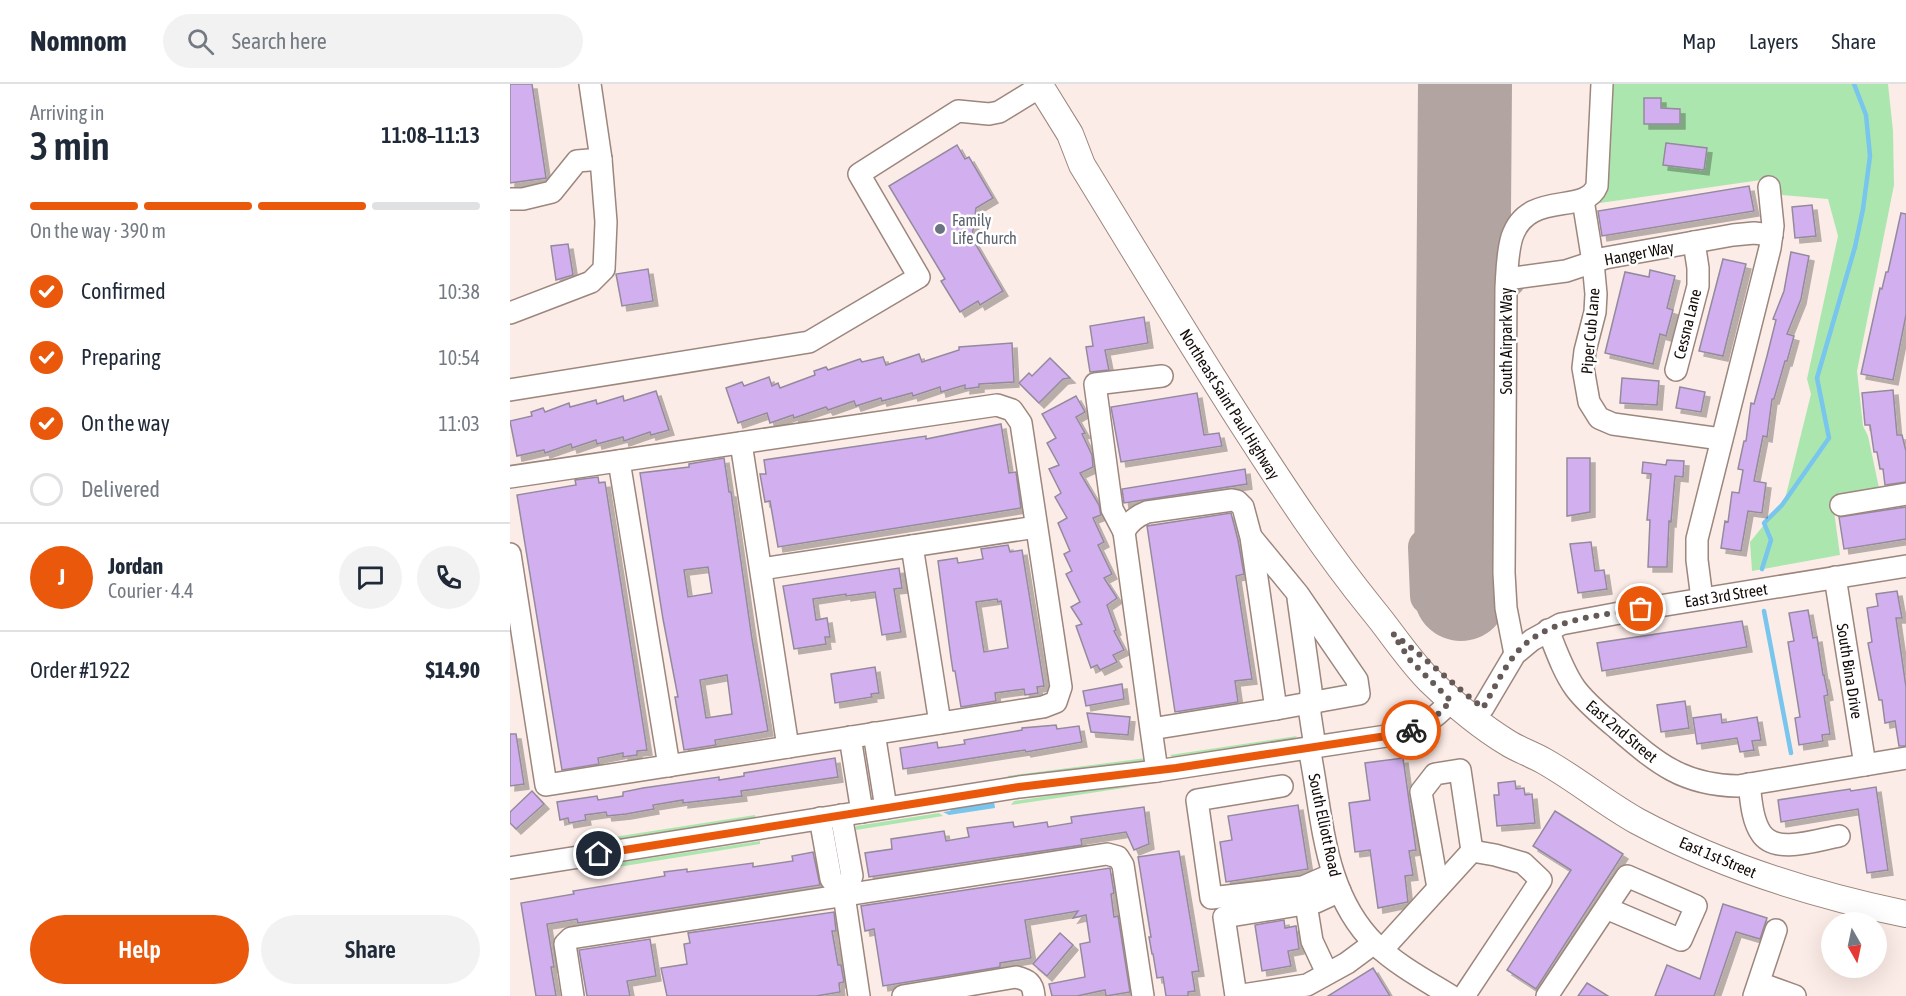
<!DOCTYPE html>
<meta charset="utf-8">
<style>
body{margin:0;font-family:"Asap Condensed",sans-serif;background:#f2f2f3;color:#1f2937;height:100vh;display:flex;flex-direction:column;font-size:22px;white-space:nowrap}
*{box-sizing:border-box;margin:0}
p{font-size:20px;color:#747a83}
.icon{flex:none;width:33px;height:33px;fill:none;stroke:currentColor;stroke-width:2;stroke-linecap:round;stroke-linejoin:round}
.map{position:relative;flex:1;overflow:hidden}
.drawer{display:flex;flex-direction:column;background:#fff;width:510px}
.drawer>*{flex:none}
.needle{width:39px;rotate:171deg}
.tools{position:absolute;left:1311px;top:828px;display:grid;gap:12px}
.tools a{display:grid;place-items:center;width:66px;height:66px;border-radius:50%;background:#fff;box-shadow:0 6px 24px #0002;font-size:30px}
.pin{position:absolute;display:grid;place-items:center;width:51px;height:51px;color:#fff;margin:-26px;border:3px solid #fff;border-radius:50%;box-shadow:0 2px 6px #0007}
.courier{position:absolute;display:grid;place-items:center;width:60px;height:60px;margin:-30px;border:4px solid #ea580c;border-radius:50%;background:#fff;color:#222;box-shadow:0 2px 8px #0007}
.headline em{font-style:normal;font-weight:600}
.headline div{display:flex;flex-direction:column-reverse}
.headline{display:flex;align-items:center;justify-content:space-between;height:102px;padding:0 30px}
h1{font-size:39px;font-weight:600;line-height:45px}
.bar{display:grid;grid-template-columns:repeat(4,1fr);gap:9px 6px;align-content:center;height:72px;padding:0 30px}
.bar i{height:8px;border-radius:4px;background:#e0e1e3}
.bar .on{background:#ea580c}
.bar p{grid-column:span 4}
.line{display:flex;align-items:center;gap:15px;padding:0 30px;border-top:2px solid #e0e1e3}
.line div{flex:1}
.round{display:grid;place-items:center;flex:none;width:63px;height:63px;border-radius:32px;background:#f2f2f3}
ol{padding:0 30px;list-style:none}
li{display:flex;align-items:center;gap:18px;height:66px}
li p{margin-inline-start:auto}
li .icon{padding:6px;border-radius:50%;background:#ea580c;color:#fff;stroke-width:4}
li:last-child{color:#747a83}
li i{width:33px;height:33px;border:3px solid #e0e1e3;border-radius:50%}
.action{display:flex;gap:12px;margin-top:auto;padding:12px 30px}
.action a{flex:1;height:69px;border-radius:36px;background:#ea580c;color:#fff;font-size:24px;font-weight:600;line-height:69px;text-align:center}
.action a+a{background:#f2f2f3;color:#1f2937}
header{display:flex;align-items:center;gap:36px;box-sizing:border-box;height:84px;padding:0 30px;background:#fff;border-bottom:2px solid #e0e1e3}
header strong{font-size:28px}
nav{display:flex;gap:33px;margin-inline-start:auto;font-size:21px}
.search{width:420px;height:54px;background:#f2f2f3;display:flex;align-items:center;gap:15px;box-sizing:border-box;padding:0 21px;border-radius:33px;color:#747a83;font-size:22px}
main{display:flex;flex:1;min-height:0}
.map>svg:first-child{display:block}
.green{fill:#ace6af}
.water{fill:#78c5ed}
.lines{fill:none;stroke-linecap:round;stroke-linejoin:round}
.stream{stroke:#78c5ed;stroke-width:4.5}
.taxiway{stroke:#b2a4a0;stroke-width:38}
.runway{stroke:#b2a4a0;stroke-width:94}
.building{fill:#d2b0ef;stroke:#948a9d;stroke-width:1.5;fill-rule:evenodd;filter:url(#shadow)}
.minor-casing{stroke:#9c867d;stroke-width:24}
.major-casing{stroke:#9c867d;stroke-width:28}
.minor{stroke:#fff;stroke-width:21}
.major{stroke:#fff;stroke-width:26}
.done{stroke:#655a57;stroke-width:6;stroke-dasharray:0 10.8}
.route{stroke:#ea580c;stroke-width:8}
.worship-dot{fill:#6b7280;stroke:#fff;stroke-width:2}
.labels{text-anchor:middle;stroke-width:5;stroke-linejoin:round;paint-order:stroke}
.worship-label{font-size:16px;fill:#5b616d;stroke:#fff;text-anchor:start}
.street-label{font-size:16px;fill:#140c09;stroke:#fff}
</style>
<header>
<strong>Nomnom</strong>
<div class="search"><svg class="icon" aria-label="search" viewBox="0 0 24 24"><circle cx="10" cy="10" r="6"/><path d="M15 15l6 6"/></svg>Search here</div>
<nav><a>Map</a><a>Layers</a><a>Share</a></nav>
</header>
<main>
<section class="drawer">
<div class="headline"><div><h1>3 min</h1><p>Arriving in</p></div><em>11:08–11:13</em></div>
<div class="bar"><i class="on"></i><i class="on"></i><i class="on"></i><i></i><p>On the way · 390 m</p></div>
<ol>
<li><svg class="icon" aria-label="check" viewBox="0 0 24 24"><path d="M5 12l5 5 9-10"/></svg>Confirmed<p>10:38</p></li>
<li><svg class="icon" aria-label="check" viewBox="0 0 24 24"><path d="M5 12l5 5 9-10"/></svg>Preparing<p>10:54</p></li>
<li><svg class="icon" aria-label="check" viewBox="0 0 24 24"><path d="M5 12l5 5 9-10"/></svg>On the way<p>11:03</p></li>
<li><i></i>Delivered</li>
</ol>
<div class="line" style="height:108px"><b class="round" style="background:#ea580c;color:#fff">J</b><div><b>Jordan</b><p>Courier · 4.4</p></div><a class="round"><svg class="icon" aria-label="chat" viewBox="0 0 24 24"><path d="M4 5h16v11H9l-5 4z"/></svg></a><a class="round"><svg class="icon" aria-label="phone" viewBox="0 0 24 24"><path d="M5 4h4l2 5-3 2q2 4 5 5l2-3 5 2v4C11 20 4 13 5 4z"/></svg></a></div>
<div class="line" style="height:78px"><div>Order #1922</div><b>$14.90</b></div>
<div class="action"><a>Help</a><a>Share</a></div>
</section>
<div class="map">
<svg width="1396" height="912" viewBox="0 0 1396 912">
<defs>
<filter id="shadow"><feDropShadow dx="5" dy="5" stdDeviation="0" flood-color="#0004"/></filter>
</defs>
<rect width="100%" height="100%" fill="#fcece7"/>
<g class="green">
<polygon points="1083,0 1378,0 1383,47 1384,101 1347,287 1353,342 1358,352 1372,418 1324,427 1330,471 1242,487 1240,458 1275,415 1301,310 1297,295 1328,152 1318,115 1272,111 1251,96 1083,120"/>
<polygon points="787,652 784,655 664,674 660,671"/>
<polygon points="636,674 629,679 580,683 501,695 497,692"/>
<polygon points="627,702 501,721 504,717 578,706"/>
<polygon points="429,729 433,732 346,746 346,742"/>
<polygon points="245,731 246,734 104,757 104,753"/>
<polygon points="250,757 250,760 108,783 108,779"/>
</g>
<polygon class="water" points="484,717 485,724 439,731 433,728 440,727 443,723"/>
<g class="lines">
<g class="stream">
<polyline points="1252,485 1261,456 1254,439 1272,421 1319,354 1307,294 1345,163 1353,125 1360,72 1356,31 1344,0"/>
<polyline points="1254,527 1281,669"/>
</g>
<g class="taxiway">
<polyline points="953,197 997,195"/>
<polyline points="951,510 940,517 925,517 919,512 917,463 928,453 951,440"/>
</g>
<polyline class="runway" points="951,510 955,0"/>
</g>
<g class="building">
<polygon points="0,0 22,0 36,94 0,99"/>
<polygon points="1134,14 1151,14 1151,24 1170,25 1170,40 1134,40"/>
<polygon points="1156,59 1197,64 1194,86 1153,81"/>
<polygon points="447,61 455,75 459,73 483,114 466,124 462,154 493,207 470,221 468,217 450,228 431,197 435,195 379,102"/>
<polygon points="1239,102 1244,127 1092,152 1088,127"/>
<polygon points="1302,121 1306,152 1285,154 1282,123"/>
<polygon points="1391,129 1396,130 1396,231 1383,296 1351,290 1370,204 1372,205 1376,188 1378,188"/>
<polygon points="58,160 63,191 46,196 41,162"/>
<polygon points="1281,168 1299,172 1291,215 1277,250 1284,252 1277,277 1275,277 1264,315 1262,315 1257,353 1253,352 1244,397 1256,399 1252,429 1238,427 1231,467 1211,464 1215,437 1218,438 1222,408 1229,409 1233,386 1228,385 1234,357 1236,357 1241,319 1244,320 1257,272 1266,236 1263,235 1274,207"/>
<polygon points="1213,175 1236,180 1213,272 1189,267"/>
<polygon points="138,185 143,217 112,222 106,190"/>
<polygon points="1140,186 1165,192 1157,224 1163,226 1156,252 1150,250 1143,280 1095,269 1115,188 1139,193"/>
<polygon points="634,233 638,259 595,266 599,286 580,288 576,263 583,262 580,242"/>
<polygon points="502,259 504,298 469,300 469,303 455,305 455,301 431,308 430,303 403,312 402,309 372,317 371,314 346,322 344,317 318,326 316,323 284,334 283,331 260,339 257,329 228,339 216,304 232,298 234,302 259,293 262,302 268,299 270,304 305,291 304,287 316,283 318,286 350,275 352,278 373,273 376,281 409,270 412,278 449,266 449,263"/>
<polygon points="540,274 560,294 553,295 529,319 509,299 519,289 522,292"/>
<polygon points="1112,294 1149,297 1147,321 1110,319"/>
<polygon points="1170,303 1195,308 1191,328 1166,324"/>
<polygon points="1383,306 1387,351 1392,351 1396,367 1396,398 1375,401 1373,385 1370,385 1367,368 1364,368 1360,341 1355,341 1352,309"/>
<polygon points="146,307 159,346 141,351 140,348 114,357 113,353 87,360 86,356 62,364 61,360 35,369 34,366 7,372 0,337 22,332 21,328 33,324 35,328 59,319 60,323 86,316 87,320 113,312 114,317"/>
<polygon points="687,309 694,351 709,349 712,362 611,378 601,323"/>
<polygon points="566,312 575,328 566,333 575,349 572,350 582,371 583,383 570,389 589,421 591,431 583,434 594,458 588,461 602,490 594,494 607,514 597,521 606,546 604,547 614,566 603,571 607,578 590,586 587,581 581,584 566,542 572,540 561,523 570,518 556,490 562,487 554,470 560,467 548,439 557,434 545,413 551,409 539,385 549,381 537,359 546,354 532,330"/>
<polygon points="491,340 499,389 506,388 511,424 268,463 260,417 255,418 250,390 256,390 254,376 416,352 416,355"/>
<path d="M214 374 219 408H221L242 555 258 647 205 656 206 661 174 666 165 613H168L153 535 130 389 179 383V380ZM198 483 202 509 178 513 174 486ZM217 591 222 630 196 634 190 596Z"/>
<polygon points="1057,374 1080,374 1080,428 1057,432"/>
<polygon points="1157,376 1174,377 1173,393 1165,392 1161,438 1159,437 1157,483 1138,483 1140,436 1137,436 1141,390 1132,389 1133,378 1156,381"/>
<polygon points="735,385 737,400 614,419 612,405"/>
<polygon points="88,393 89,399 95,398 137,666 127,667 127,671 113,673 113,669 88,674 89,680 52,686 7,411 66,401 65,396"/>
<polygon points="1396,423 1396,455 1334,465 1329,433"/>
<polygon points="721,429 728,456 734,490 726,492 742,595 725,597 728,618 665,628 637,442"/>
<polygon points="1081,458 1085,487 1094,486 1097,505 1068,509 1060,460"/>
<path d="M498 461 500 468 512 466 534 602 527 603 528 609 515 611 514 605 485 609 486 617 451 623 445 587H443L441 574 428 477 447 474 448 479 473 475 471 465ZM487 515 488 518 491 517 498 564 474 568 466 518Z"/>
<polygon points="389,484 392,504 384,505 391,548 372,551 365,508 336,512 336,510 303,515 306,536 317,534 320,553 315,553 316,560 284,565 273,502"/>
<polygon points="1387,507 1392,534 1386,534 1396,603 1396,662 1389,662 1385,637 1375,639 1372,616 1369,616 1358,559 1362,558 1357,524 1368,522 1366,510"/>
<polygon points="1298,526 1303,554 1307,553 1313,591 1314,591 1318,611 1314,612 1320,650 1312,651 1313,657 1289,661 1285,634 1290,633 1278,558 1284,557 1279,529"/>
<polygon points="1232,537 1237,563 1092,587 1087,559"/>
<polygon points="365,583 369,609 361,610 362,613 325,619 321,590"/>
<polygon points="612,600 614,615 576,622 573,607"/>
<polygon points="1175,617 1179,644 1151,648 1147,621"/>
<polygon points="577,629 620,633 618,651 581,648"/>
<polygon points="1211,630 1212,639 1247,633 1251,656 1242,657 1244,666 1230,668 1227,654 1187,660 1183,634"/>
<polygon points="546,641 547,645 569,642 572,658 516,668 515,666 393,685 390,664 427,658 428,664 455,660 454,656 512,646 512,644"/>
<polygon points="0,650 6,650 14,700 0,702"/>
<polygon points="325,674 328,693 231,707 232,712 173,719 173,716 143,721 144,725 116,730 97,732 96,728 75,731 76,736 59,739 58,734 50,736 47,718 87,712 88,716 113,712 113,708 133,704 209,693 209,696 234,692 234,689"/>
<polygon points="893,674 906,766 899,767 903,791 895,792 898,818 868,824 860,766 845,768 839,719 860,716 855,679"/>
<polygon points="1005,697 1006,705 1014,704 1015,711 1022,710 1025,739 987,742 984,711 989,711 988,699"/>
<polygon points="1366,703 1378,786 1357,789 1348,725 1271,738 1268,716 1340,705 1341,707"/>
<polygon points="22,707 34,720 6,745 0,739 0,728"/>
<polygon points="788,721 798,785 716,798 710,758 722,756 718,732"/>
<polygon points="634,723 639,760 624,766 616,748 571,755 572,761 359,793 355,769 382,765 381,755 434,747 436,757 459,753 457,744 503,738 504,743 537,738 538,743 562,739 561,733"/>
<polygon points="1045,727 1113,770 1026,905 997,886 1061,786 1023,762"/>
<polygon points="669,767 689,887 682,888 685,907 678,908 678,912 656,912 653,893 647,894 643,870 642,870 639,853 641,853 628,773"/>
<polygon points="303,768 310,801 68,839 67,835 37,840 44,883 41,883 46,912 26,912 11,819 64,810 63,807 155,792 154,788 177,785 177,788 243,779 243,783 283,777 282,772"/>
<polygon points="600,784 604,809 601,810 604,833 608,832 620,908 596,912 595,906 567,912 542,912 539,900 575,893 570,860 580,858 576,831 563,834 568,827 515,836 521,874 490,879 490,883 373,902 364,845 355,847 351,822"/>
<polygon points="1213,820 1257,834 1250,855 1226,848 1204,912 1145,912 1157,881 1190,895"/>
<polygon points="324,828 326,847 322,847 328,881 331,881 334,898 329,899 330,908 306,912 157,912 151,884 177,880 174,860 180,859 178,849"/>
<polygon points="774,836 775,844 786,842 789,865 778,867 781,882 752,887 745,841"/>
<polygon points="550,849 563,861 537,892 523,880"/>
<polygon points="140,855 146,892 117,897 120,912 77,912 69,866"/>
<polygon points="863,884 880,912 818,912"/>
<polygon points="1077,899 1098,912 1068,912"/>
</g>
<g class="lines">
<defs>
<g id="minor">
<polyline points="0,115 13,115 42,108 67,77 91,75"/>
<polyline points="1073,116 1083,178 1086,210 1085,228 1075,267 1073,284 1079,318 1089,334 1103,340 1211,355"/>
<polyline points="997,195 1056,187 1095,174 1223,151 1244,149 1262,151"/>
<polyline points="0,229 81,198 94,185 96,138 91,75 80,0"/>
<polyline points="1166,286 1188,202 1188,184 1184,158"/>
<polyline points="0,306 299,258 409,193 349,90 448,27 479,30 489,28 520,9"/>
<polyline points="231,359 278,663"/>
<polyline points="109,377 159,682"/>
<polyline points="0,393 487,321 502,326 511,339 551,603 546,618 533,623 36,701 0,470"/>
<polyline points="1331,421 1396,410"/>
<polyline points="614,448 602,425 585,300 652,292"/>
<polyline points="742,454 788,510 847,596 849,610 766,625"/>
<polyline points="402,462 430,639"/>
<polyline points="251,485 526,443"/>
<polyline points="1325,493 1355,681"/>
<polyline points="788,514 801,606 800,630 805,663"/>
<polyline points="1192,515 1187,476 1187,455 1260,164 1263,142 1259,103"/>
<path d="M1038 546C1046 566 1053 587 1065 604 1076 619 1090 630 1104 642 1146 678 1171 701 1228 702L1396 674"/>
<path d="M1005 570 996 524 994 489 996 204C997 188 997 169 1002 153 1018 105 1075 132 1087 102L1092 0"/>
<polyline points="973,624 1005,570 1022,556 1051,540 1131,525 1396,482"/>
<path d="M641 645 766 625 741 453 733 423 727 417 722 416 637 428C627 432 619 437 614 448L641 645 647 687"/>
<polyline points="364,649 376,724"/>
<polyline points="340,653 352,728"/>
<path d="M799 664C813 731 812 808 865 860 887 881 915 896 941 912"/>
<path d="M1239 700C1241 715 1242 736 1251 749 1265 771 1307 756 1329 752"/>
<polyline points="772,702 687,716 701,814 793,803 823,790"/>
<polyline points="331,731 342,792 334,811"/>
<polyline points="310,734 321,795 334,811 349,912"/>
<path d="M0 784 509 703 647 687 883 651C909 645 923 637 941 617"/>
<polyline points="928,804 911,708 925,690 950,686 962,767"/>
<polyline points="830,807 806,818 714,833 726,912 797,901 837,879 864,859"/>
<polyline points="796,820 802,857 817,889"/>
<polyline points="872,866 962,767 985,771 1013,779 1031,796 954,912"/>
<polyline points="1249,899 1285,912"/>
<polyline points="63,912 55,860 61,854 597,770 608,773 613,781 633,912"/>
<path d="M393 912 506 893C518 896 523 899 524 912"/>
<polyline points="1037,912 1117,792 1186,822 1171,856 1096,824"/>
<polyline points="1244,912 1266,846"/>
</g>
<path id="major" d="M529 0 560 50 572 81C626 169 679 257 735 344 775 406 815 467 862 525 882 549 898 575 920 597 944 620 970 642 998 659 1009 666 1022 670 1034 677 1066 695 1095 719 1127 737 1211 782 1303 811 1396 830"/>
</defs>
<use href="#minor" class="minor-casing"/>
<use href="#major" class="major-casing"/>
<use href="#minor" class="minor"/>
<use href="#major" class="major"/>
</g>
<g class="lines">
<path class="done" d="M901 646 920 638 941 617 900 576 883 550C914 572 942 600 973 624 983 607 992 587 1004 572 1033 534 1089 532 1131 525"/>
<polyline class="route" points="89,770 509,703 666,684 883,651 901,646"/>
</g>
<circle class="worship-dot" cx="430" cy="145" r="6"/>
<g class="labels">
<g class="worship-label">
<text x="442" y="142">Family<tspan x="442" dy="18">Life Church</tspan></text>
</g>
<g class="street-label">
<text transform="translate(1129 169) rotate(-11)" y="6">Hanger Way</text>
<text transform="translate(1177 240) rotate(-76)" y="6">Cessna Lane</text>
<text transform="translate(1080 247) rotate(-85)" y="6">Piper Cub Lane</text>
<text transform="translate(996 257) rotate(-90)" y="6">South Airpark Way</text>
<text transform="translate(720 320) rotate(58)" y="6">Northeast Saint Paul Highway</text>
<text transform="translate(1216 511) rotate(-9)" y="6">East 3rd Street</text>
<text transform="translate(1340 587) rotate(81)" y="6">South Bina Drive</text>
<text transform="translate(1112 647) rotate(40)" y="6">East 2nd Street</text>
<text transform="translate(815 741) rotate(78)" y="6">South Elliott Road</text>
<text transform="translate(1208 773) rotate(23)" y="6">East 1st Street</text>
</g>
</g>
</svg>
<div class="tools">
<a><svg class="needle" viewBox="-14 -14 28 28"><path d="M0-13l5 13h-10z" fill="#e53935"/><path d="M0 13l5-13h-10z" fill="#747a83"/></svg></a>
</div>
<div class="pin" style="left:1131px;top:525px;background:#ea580c"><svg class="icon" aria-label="bag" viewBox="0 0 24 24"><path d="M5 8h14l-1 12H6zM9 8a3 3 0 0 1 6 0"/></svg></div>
<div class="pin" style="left:89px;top:770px;background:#1f2937"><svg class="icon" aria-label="home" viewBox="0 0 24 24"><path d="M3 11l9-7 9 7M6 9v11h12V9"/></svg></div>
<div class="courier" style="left:901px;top:646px"><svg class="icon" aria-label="bike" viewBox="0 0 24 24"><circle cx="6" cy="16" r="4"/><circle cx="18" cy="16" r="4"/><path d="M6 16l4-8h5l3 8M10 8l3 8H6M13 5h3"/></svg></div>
</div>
</main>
